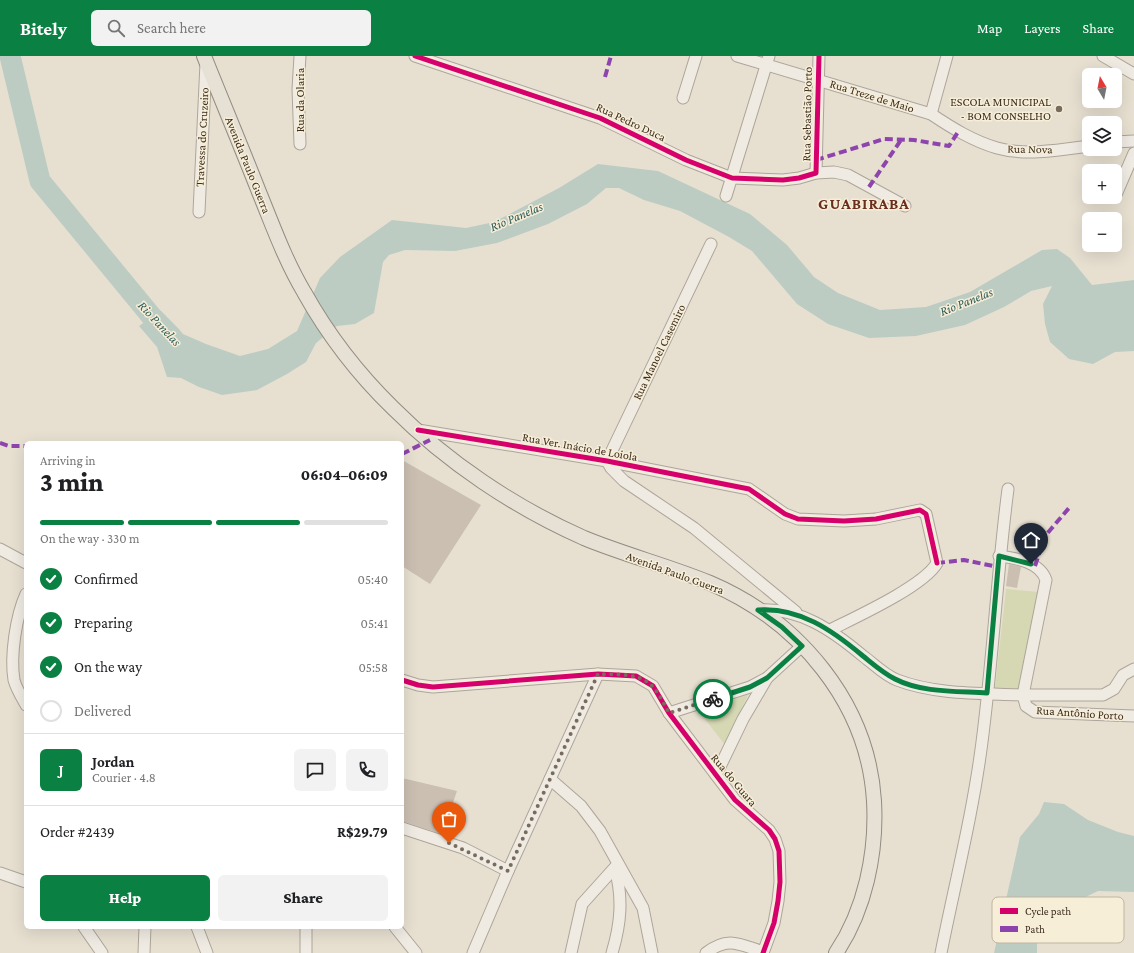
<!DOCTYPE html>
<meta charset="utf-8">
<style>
body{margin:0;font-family:"Crimson Pro",serif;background:#f2f2f2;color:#202124;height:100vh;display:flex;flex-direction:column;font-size:15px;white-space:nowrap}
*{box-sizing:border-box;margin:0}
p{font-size:13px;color:#757577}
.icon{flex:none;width:22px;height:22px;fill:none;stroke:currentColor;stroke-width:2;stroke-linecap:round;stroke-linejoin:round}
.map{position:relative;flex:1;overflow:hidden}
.sheet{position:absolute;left:24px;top:385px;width:380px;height:488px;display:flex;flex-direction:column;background:#fff;border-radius:6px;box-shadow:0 4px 16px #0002}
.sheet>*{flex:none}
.needle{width:26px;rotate:350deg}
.controls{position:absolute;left:1082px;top:12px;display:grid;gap:8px}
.controls a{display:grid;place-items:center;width:40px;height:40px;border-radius:6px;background:#fff;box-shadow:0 4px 16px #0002;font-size:20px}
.pin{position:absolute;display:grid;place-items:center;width:34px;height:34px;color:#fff;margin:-41px -17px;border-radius:50% 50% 50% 0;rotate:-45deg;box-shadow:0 0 4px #0007}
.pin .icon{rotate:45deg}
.courier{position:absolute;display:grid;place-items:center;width:40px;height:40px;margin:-20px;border:3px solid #0b8043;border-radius:50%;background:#fff;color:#222;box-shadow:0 1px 5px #0007}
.head em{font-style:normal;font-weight:800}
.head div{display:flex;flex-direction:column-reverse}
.head{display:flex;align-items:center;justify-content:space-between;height:68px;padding:0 16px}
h1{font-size:26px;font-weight:800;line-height:30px}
.bar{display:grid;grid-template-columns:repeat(4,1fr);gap:6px 4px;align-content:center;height:48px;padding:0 16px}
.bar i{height:5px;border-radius:3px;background:#e0e0e0}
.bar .selected{background:#0b8043}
.bar p{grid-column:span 4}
.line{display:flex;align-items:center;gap:10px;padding:0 16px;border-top:1px solid #e0e0e0}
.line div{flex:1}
.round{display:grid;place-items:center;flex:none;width:42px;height:42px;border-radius:6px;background:#f2f2f2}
ol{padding:0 16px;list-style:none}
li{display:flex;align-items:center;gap:12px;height:44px}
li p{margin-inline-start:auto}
li .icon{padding:4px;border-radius:50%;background:#0b8043;color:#fff;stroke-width:4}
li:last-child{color:#757577}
li i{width:22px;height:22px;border:2px solid #e0e0e0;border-radius:50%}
.cta{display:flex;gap:8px;margin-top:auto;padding:8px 16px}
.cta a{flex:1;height:46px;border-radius:6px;background:#0b8043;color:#fff;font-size:16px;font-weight:800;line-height:46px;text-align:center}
.cta a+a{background:#f2f2f2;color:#202124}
header{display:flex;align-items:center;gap:24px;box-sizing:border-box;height:56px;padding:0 20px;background:#0b8043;color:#fff}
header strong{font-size:19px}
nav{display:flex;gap:22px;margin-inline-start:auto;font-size:14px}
.search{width:280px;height:36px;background:#f2f2f2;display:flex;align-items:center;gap:10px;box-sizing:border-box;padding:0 14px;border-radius:6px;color:#757577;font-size:15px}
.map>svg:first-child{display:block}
.green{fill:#d6d7b3}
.water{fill:#bcccc2}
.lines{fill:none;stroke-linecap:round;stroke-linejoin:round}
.river{stroke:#bcccc2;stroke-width:21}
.building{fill:#cbbfb2}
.minor-casing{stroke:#ada599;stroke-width:13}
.major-casing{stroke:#928b80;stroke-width:16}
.minor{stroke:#efebe3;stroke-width:11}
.major{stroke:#e6e1d4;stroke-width:14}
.quiet{stroke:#8e44ad;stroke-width:4;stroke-dasharray:8 4;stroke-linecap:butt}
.cycleway-casing{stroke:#f7eed8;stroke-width:8}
.cycleway{stroke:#d6006c;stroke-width:5}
.done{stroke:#786c5e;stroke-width:4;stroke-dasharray:0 7.2}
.route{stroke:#0b8043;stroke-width:5}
.poi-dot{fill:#786c5e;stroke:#f7eed8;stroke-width:1.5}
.labels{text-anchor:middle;stroke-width:3;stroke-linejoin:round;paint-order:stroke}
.street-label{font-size:12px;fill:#3d2e20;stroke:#f7eed8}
.poi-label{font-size:12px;fill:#3d2e20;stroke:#f7eed8;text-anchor:end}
.water-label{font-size:13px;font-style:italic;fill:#2f5d5a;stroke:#f7eed8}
.district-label{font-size:16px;font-weight:bold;letter-spacing:1px;fill:#6b2e1e;stroke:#f7eed8}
.key{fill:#f7eed8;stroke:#bfb4a1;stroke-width:1}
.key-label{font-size:11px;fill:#3d2e20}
</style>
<header>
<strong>Bitely</strong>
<div class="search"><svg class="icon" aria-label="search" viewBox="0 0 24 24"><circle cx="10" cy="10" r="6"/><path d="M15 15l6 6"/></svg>Search here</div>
<nav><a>Map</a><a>Layers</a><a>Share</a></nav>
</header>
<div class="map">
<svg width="1134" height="897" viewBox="0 0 1134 897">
<rect width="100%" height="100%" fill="#e7e0d1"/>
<g class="green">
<polygon points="1006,533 1039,536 1021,636 995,632"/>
<polygon points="748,639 725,689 698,654"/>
</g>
<g class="water">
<polygon points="598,108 658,115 750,158 787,189 814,221 838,237 880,254 926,251 970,236 1042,194 1057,193 1070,202 1092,229 1134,224 1134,295 1115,296 1093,308 1069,303 1050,286 1045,268 1043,248 1052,230 1031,235 1004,251 965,269 916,280 869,282 828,268 797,248 752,195 729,181 680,155 644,144 619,132 606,132 587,148 548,168 497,187 455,195 405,194 389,199 383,206 374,257 355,268 337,270 316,287 306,306 287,318 257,334 222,339 199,331 181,322 167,321 157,291 139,270 161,255 183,278 206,288 240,300 268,293 297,275 320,222 340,201 392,164 466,172 494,166 559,132"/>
<polygon points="1044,746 1064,748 1088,764 1118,776 1134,780 1134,836 1098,835 1059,854 1037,883 1037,897 994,897 1020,781 1039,758"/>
</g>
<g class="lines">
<polyline class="river" points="10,0 40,125 152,261 172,281"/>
</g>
<g class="building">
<polygon points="402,404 481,449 430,528 402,510"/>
<polygon points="1009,508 1021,511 1017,532 1006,530"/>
<polygon points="402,722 457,735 442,778 402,765"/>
</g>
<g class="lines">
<defs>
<g id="minor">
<polyline points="300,0 298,33 300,88"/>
<polyline points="415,0 600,62 686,104 732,122 783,124 799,122 816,117 834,116 848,119 905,150"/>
<path d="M737 0 931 58C952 72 973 85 997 92 1025 100 1060 94 1089 90"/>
<polyline points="1103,0 1134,18"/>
<polyline points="683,42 696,0"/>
<polyline points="931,58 947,0"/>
<polyline points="1115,86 1134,85"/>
<polyline points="816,117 819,0"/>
<polyline points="726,140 769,0"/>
<polyline points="1115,141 1134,97"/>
<polyline points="199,156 206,7"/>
<path d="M418 374 607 405 749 433 785 458 798 463 844 465 876 463 920 454 926 458 937 507C924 530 856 561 830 574"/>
<polyline points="607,405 611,412 624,425 694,472 796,556"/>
<polyline points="607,405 711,188"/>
<polyline points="0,493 26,507"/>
<path d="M999 500C1016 502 1040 506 1046 524L1023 639H1103L1114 633 1123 619 1134 613"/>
<path d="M26 538C16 560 10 600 14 624 16 632 22 642 26 649"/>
<path d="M758 554C799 551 832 574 863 600 874 608 884 619 897 624 936 639 982 637 1023 639L1026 650 1035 656 1134 660"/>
<polyline points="402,624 418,629 433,631 598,618 636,620 653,630 669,657 735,744 769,774 775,783 779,795 780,826 778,845 774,867 763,897"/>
<polyline points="669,657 750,631 767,622 802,590"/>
<polyline points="716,719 743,663 767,622"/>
<polyline points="550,723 581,750 600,775 643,852 652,897"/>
<polyline points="402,772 463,792 508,815"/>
<polyline points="0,817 26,826"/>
<polyline points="84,871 102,897"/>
<polyline points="197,871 207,897"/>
<polyline points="306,871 306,897"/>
<polyline points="395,871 416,897"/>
<polyline points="144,897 145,871"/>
<polyline points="473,897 508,815 598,618"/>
<polyline points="571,897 582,848 618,808"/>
<path d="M612 897C621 867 623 842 615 812"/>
<path d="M706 897C728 880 739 888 763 896"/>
<path d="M941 897C955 827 973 757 982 686 993 602 997 517 1008 433"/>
</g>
<path id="major" d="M204 0C222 45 241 90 259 136 273 170 285 204 304 236 328 279 358 318 393 352 447 406 514 451 584 482 625 499 669 510 710 527 799 565 868 647 874 745 877 797 865 854 836 897"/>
</defs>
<use href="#minor" class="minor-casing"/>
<use href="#major" class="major-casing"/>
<use href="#minor" class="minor"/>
<use href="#major" class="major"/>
<g class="quiet">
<polyline points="605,21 611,0"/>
<polyline points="816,104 884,83 914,84 949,90 958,76"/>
<polyline points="869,131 901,84"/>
<polyline points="0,387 9,390 26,390"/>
<polyline points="402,398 430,384"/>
<polyline points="937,507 964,504 998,511"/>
<polyline points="1035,510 1045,480 1069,452"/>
</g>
<defs>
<g id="cycleway">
<polyline points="415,0 600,62 686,104 732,122 783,124 799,122 816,117 819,0"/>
<polyline points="418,374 607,405 749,433 785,458 798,463 844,465 876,463 920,454 926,458 937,507"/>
<polyline points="402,624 418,629 433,631 598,618 636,620 653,630 669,657 735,744 769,774 775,783 779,795 780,826 778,845 774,867 763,897"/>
</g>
</defs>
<use href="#cycleway" class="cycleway-casing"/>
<use href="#cycleway" class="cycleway"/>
</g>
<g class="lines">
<path class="done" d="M449 787 508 815 598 618C615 619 639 616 652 630 659 637 664 648 669 657L713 643"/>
<path class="route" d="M713 643 750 631 767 622 802 590 782 571 758 554C799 551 832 574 863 600 873 608 883 617 895 623 922 637 958 635 987 637L999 500 1031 508"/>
</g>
<circle class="poi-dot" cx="1059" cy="53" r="4"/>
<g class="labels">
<g class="street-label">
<text transform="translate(872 40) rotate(17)" y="4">Rua Treze de Maio</text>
<text transform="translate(300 44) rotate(-90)" y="4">Rua da Olaria</text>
<text transform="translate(807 58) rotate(-89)" y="4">Rua Sebastião Porto</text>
<text transform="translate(631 66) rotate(25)" y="4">Rua Pedro Duca</text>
<text transform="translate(202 81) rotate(-87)" y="4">Travessa do Cruzeiro</text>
<text transform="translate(1030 93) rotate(1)" y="4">Rua Nova</text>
<text transform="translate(248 109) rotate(68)" y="4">Avenida Paulo Guerra</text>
<text transform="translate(659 296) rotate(-64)" y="4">Rua Manoel Casemiro</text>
<text transform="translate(580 391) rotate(10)" y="4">Rua Ver. Inácio de Loiola</text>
<text transform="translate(675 517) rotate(20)" y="4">Avenida Paulo Guerra</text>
<text transform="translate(1080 657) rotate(4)" y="4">Rua Antônio Porto</text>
<text transform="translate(734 724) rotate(50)" y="4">Rua do Guara</text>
</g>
<g class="poi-label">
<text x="1051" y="50">ESCOLA MUNICIPAL<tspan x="1051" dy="14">- BOM CONSELHO</tspan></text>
</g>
<g class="water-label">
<text transform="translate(516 160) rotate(-23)" y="5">Rio Panelas</text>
<text transform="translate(966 245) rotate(-22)" y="5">Rio Panelas</text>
<text transform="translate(160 267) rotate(47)" y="5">Rio Panelas</text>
</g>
<g class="district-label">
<text x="864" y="153">GUABIRABA</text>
</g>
</g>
<rect x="992" y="841" width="132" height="46" rx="6" class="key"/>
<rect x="1000" y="852" width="18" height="6" fill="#d6006c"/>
<rect x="1000" y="870" width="18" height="6" fill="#8e44ad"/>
<g class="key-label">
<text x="1025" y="859">Cycle path</text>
<text x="1025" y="877">Path</text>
</g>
</svg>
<div class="controls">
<a><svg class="needle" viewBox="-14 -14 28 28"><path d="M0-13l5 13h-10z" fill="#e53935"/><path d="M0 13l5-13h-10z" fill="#757577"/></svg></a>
<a><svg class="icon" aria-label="layers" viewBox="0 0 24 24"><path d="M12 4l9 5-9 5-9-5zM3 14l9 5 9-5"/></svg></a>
<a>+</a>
<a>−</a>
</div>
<div class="pin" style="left:449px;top:787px;background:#ea580c"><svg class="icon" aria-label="bag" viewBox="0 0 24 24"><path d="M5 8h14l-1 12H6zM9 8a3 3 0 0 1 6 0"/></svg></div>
<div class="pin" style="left:1031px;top:508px;background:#1f2937"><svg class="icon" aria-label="home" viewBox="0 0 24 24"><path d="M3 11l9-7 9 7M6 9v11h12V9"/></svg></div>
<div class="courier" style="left:713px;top:643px"><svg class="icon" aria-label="bike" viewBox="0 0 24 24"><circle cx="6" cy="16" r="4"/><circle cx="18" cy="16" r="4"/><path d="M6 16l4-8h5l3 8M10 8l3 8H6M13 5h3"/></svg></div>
<section class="sheet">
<div class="head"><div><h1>3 min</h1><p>Arriving in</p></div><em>06:04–06:09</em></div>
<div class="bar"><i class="selected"></i><i class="selected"></i><i class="selected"></i><i></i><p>On the way · 330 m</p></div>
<ol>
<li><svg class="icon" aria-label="check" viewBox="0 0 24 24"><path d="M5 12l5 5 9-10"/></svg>Confirmed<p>05:40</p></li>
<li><svg class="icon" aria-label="check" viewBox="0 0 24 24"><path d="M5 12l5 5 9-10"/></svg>Preparing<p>05:41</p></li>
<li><svg class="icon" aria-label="check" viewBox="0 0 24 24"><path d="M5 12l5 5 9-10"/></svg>On the way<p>05:58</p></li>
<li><i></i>Delivered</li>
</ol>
<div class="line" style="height:72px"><b class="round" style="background:#0b8043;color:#fff">J</b><div><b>Jordan</b><p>Courier · 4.8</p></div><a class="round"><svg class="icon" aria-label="chat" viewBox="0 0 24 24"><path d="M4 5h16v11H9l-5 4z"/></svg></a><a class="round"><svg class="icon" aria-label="phone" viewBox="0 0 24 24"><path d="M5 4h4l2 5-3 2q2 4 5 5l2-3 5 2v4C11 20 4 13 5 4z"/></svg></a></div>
<div class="line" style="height:52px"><div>Order #2439</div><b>R$29.79</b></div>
<div class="cta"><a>Help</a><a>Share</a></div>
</section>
</div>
